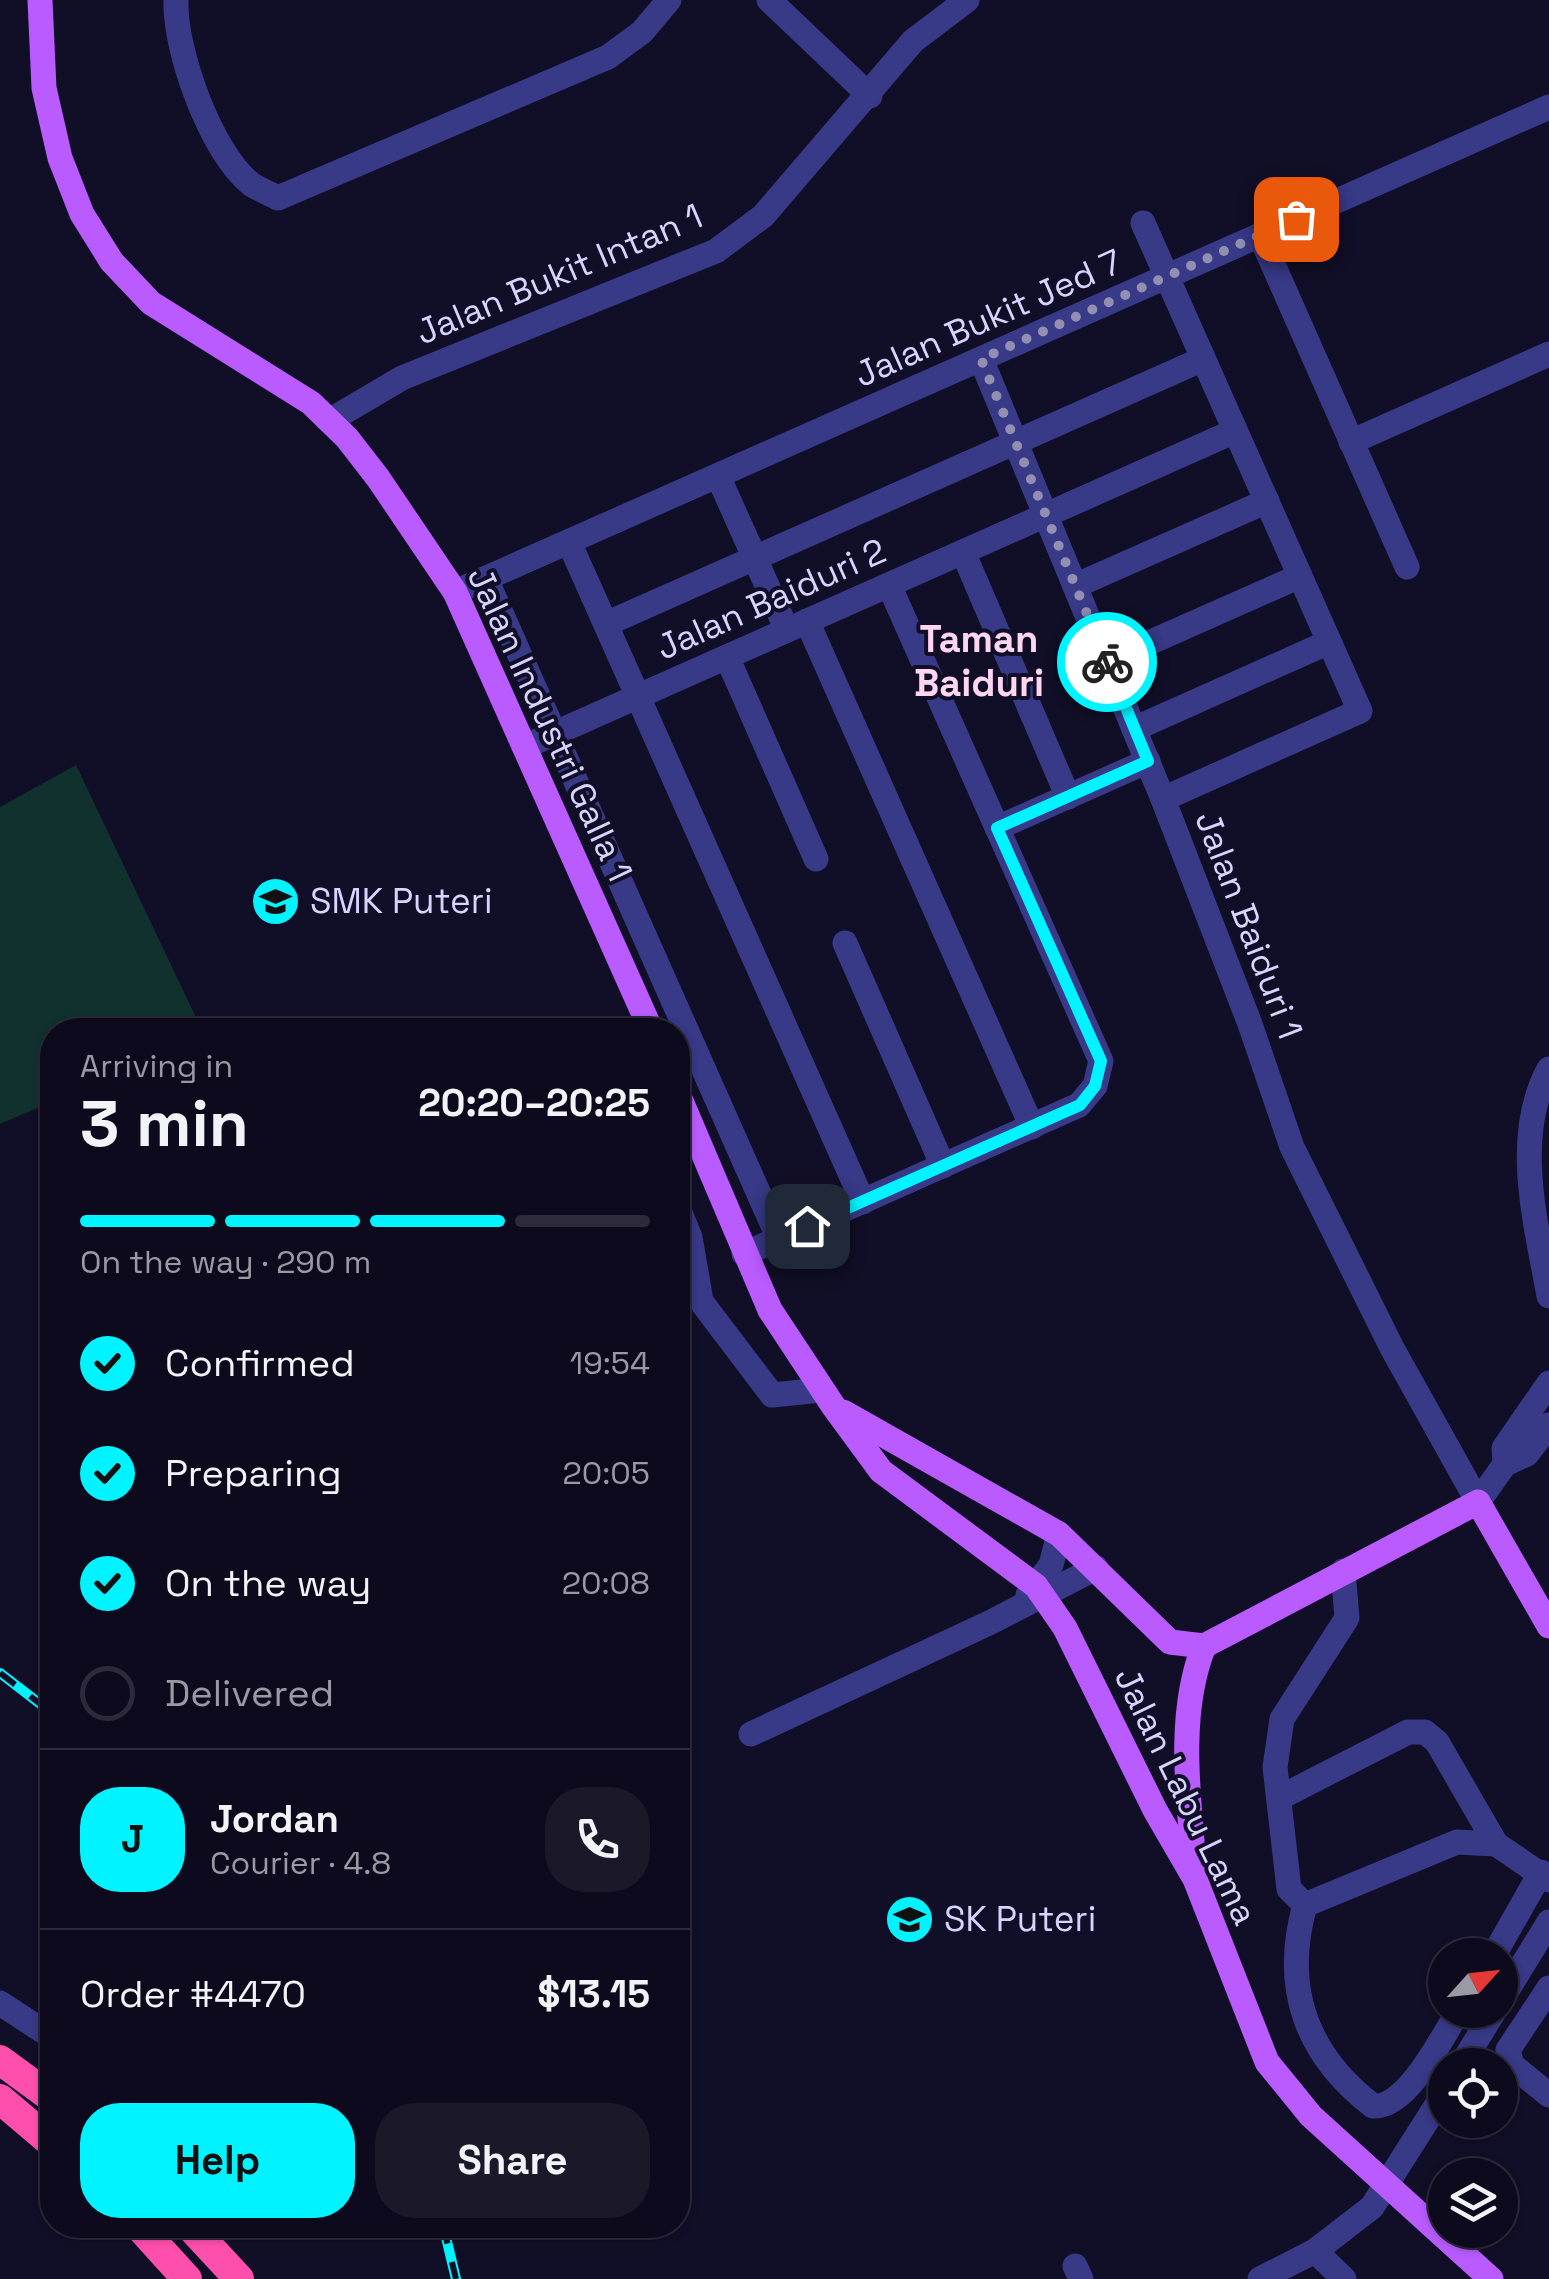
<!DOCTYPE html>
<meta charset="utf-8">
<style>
body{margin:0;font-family:"Space Grotesk",sans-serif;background:#1b182a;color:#f1f3f6;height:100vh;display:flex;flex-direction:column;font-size:38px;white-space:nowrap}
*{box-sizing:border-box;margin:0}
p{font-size:32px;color:#9a9aa4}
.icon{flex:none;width:55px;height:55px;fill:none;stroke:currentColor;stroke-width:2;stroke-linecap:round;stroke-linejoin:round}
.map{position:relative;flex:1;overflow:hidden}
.panel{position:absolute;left:40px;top:1018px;width:650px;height:1220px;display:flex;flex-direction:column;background:#0d0a1d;border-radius:40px;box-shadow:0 2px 8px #0004,0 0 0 2px #2d2b3b}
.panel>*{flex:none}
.needle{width:65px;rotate:63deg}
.controls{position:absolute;left:1428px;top:1938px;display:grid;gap:20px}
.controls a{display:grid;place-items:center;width:90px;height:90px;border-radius:50%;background:#0d0a1d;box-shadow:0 2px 8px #0004,0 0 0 2px #2d2b3b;font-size:50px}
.pin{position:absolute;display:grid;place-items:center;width:85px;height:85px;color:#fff;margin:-42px;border-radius:20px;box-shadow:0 5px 15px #0006}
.courier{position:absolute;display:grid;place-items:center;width:100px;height:100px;margin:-50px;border:8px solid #00f4ff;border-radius:50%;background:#fff;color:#222;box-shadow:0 2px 12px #0007}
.head em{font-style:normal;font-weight:700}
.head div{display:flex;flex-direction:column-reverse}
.head{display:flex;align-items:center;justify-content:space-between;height:170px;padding:0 40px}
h1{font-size:65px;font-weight:700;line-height:75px}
.bar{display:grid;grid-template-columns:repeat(4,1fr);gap:15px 10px;align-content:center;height:120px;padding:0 40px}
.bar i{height:12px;border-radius:8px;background:#2d2b3b}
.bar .on{background:#00f4ff}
.bar p{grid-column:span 4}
.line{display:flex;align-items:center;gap:25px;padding:0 40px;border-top:2px solid #2d2b3b}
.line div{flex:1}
.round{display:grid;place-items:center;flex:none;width:105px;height:105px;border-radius:40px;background:#1b182a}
ol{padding:0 40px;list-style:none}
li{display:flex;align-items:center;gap:30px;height:110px}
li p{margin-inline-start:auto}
li .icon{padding:10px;border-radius:50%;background:#00f4ff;color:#111;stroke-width:4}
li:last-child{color:#9a9aa4}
li i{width:55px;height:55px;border:5px solid #2d2b3b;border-radius:50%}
.cta{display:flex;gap:20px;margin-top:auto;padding:20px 40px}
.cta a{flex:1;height:115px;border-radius:40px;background:#00f4ff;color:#111;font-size:40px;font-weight:700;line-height:115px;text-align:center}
.cta a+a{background:#1b182a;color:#f1f3f6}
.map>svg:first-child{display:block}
.green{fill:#11312e}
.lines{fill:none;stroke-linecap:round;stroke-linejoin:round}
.minor{stroke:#383987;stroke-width:25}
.major{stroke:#b95bff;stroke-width:25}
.highway{stroke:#ff4fad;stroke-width:30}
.rail-casing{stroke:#00f4ff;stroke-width:10}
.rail{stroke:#110e27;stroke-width:6;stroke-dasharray:19;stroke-linecap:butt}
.done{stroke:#928fb3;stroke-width:10;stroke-dasharray:0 18}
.route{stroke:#00f4ff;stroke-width:12}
.labels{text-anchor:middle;stroke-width:8;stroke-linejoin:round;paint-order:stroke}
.street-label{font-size:35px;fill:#d7d4ff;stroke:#110e27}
.poi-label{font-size:35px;fill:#d7d4ff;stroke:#110e27;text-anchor:start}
.neighbourhood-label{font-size:38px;font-weight:bold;fill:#ffd6f2;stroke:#110e27}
</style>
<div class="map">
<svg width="1549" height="2279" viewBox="0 0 1549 2279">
<rect width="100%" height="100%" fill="#110e27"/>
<polygon class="green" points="76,765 202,1030 52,1030 52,1102 0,1124 0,807"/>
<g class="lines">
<g class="minor">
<path d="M176 0C174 49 211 153 251 184 258 189 269 193 278 198L608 57 642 32 669 0"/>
<polyline points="769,0 870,96"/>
<polyline points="1143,223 1360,711 1163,799"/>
<polyline points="1260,235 1407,567"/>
<polyline points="981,359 1163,799 1250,1024 1292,1147 1392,1348 1478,1502 1505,1464 1527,1454 1549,1425"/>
<polyline points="329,421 402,378 716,251 763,216 913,41 967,0"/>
<polyline points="1351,442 1549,354"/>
<polyline points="718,476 787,630"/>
<polyline points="569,542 863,1202"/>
<polyline points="963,552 1068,797"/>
<polyline points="486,579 779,1239"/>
<polyline points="1075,586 1267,501"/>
<polyline points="455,592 1549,107"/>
<polyline points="807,621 1032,1127"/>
<polyline points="606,624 1203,359"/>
<polyline points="727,657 816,859"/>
<polyline points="1106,662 1300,576"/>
<polyline points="1134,729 1329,642"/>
<polyline points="524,747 1235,431"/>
<polyline points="997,828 1148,761"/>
<polyline points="845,943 943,1166"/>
<path d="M1549 1069C1512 1136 1536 1223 1549 1296"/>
<polyline points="678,1208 690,1237 700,1295"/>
<polyline points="744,1254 1079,1105 1095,1086 1101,1061 889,585"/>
<polyline points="678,1271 772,1395 822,1390"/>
<polyline points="1505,1464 1504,1448 1549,1383"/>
<polyline points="1343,1571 1347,1618 1282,1719 1275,1767 1289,1889 1305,1905 1457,1842 1496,1844"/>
<polyline points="1028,1595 1051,1565 1059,1534"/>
<polyline points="751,1734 989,1623 1096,1568"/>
<polyline points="1279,1798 1408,1732 1425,1732 1437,1742 1496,1844 1549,1880"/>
<path d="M1305 1905C1282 1986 1305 2054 1373 2106 1407 2109 1443 2036 1459 2010"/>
<polyline points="1494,1955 1541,1872"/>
<polyline points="1549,1988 1508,2050 1512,2065 1549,2095"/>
<polyline points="1500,2002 1549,1922"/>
<polyline points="0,2003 52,2037"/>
<polyline points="1461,2065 1495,2010"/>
<polyline points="1315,2251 1344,2279"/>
<polyline points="1075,2266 1081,2279"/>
<polyline points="1260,2279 1315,2251 1372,2207 1445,2092"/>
</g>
<g class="major">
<polyline points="40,0 44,88 60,158 82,214 112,262 151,303 311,403 347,438 378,478 455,592 651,1030"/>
<polyline points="678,1094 770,1310 834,1407 881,1471 1036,1586 1065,1628 1155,1810 1195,1879 1267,2062 1311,2116 1491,2279"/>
<polyline points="843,1412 1059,1534 1170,1642 1204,1646 1478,1502 1549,1626"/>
<path d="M1195 1874C1189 1802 1176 1715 1204 1646"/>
</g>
<g class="highway">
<polyline points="0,2060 52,2098"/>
<polyline points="0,2099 52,2143"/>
<polyline points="138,2225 187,2279"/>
<polyline points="189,2225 239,2279"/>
</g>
<defs>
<g id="rail">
<polyline points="0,1673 52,1713"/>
<polyline points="443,2225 456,2279"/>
</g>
</defs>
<use href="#rail" class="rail-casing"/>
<use href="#rail" class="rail"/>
</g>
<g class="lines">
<polyline class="done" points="1107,662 981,359 1296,219"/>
<polyline class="route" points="807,1226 1080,1105 1095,1086 1101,1061 997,828 1148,761 1107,662"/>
</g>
<defs>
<symbol id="school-disc" viewBox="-11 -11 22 22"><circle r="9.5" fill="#00f4ff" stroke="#110e27"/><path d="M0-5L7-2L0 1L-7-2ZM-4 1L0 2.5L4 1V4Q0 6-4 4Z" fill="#111"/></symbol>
</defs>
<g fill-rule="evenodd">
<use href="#school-disc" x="248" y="874" width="55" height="55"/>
<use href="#school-disc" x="882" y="1892" width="55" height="55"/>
</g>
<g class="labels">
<g class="street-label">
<text transform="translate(559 274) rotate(-23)" y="12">Jalan Bukit Intan 1</text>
<text transform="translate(988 318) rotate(-24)" y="12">Jalan Bukit Jed 7</text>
<text transform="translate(771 599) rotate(-24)" y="12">Jalan Baiduri 2</text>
<text transform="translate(550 724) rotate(65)" y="12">Jalan Industri Galla 1</text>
<text transform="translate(1249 925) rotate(69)" y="12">Jalan Baiduri 1</text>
<text transform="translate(1186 1796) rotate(64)" y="12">Jalan Labu Lama</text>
</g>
<g class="poi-label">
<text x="310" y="913">SMK Puteri</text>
<text x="944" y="1931">SK Puteri</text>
</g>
<g class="neighbourhood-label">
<text x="979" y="652">Taman<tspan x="979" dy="44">Baiduri</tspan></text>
</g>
</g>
</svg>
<div class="controls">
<a><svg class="needle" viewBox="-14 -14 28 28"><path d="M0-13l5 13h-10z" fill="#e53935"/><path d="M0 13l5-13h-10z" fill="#9a9aa4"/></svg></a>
<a><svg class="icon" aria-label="locate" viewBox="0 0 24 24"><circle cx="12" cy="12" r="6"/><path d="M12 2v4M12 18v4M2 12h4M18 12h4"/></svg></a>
<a><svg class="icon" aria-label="layers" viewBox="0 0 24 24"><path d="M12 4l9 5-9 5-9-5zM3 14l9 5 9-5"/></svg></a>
</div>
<div class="pin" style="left:1296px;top:219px;background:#ea580c"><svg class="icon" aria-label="bag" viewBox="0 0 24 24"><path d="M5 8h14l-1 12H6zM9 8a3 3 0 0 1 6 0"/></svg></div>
<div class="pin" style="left:807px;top:1226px;background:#1f2937"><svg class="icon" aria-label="home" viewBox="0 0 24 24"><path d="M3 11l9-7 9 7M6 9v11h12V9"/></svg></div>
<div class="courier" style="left:1107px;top:662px"><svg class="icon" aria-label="bike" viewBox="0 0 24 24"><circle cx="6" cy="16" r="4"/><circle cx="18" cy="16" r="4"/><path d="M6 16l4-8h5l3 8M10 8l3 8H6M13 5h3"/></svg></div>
<section class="panel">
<div class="head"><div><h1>3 min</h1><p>Arriving in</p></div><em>20:20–20:25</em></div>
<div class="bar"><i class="on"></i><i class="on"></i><i class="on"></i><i></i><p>On the way · 290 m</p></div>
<ol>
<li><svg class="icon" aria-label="check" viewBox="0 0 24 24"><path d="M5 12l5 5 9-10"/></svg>Confirmed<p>19:54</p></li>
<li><svg class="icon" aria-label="check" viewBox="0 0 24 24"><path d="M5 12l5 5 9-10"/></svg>Preparing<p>20:05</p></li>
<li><svg class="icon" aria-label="check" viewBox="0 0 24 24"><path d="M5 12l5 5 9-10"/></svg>On the way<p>20:08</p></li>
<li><i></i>Delivered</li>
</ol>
<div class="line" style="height:180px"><b class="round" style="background:#00f4ff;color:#111">J</b><div><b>Jordan</b><p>Courier · 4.8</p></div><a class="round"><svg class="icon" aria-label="phone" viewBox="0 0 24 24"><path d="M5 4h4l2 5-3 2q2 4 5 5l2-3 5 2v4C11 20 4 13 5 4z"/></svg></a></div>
<div class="line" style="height:130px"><div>Order #4470</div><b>$13.15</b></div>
<div class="cta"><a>Help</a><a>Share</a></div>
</section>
</div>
